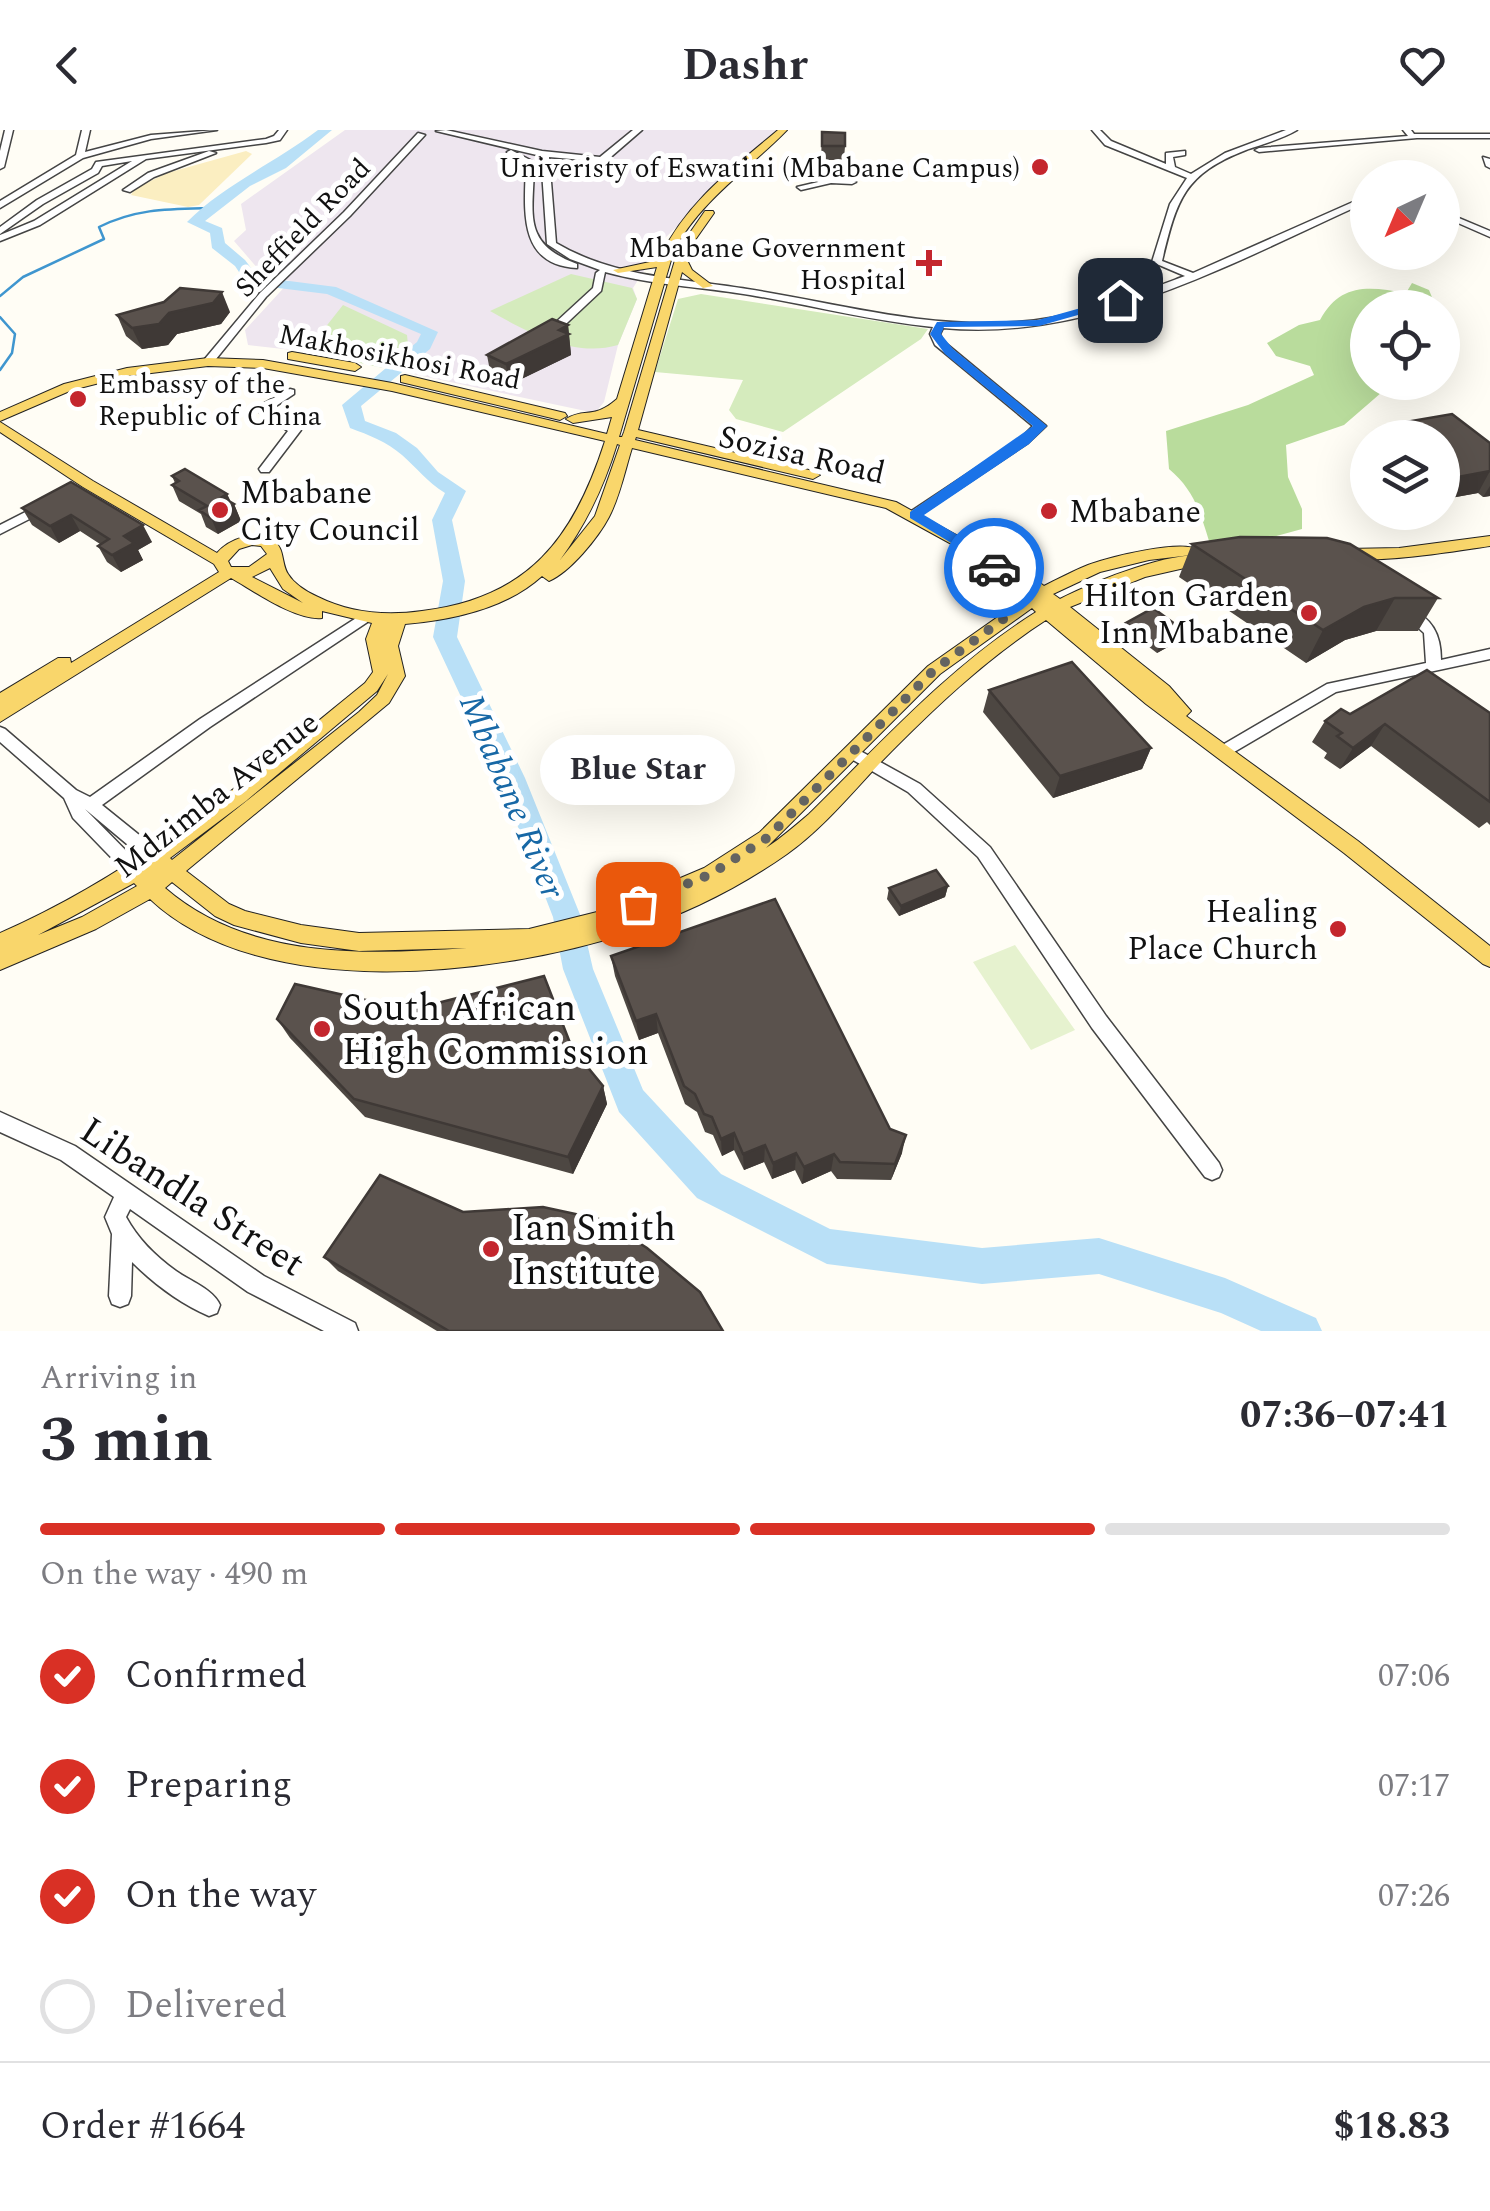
<!DOCTYPE html>
<meta charset="utf-8">
<style>
body{margin:0;font-family:Spectral,serif;background:#f2f2f3;color:#2b2b33;height:100vh;display:flex;flex-direction:column;font-size:38px;white-space:nowrap}
*{box-sizing:border-box;margin:0}
p{font-size:32px;color:#7c7c81}
.icon{flex:none;width:55px;height:55px;fill:none;stroke:currentColor;stroke-width:2;stroke-linecap:round;stroke-linejoin:round}
.map{position:relative;height:1201px;overflow:hidden}
.details{display:flex;flex-direction:column;background:#fff;flex:1}
.details>*{flex:none}
.needle{width:65px;rotate:224deg}
.fabs{position:absolute;left:1350px;top:30px;display:grid;gap:20px}
.fabs a{display:grid;place-items:center;width:110px;height:110px;border-radius:50%;background:#fff;box-shadow:0 10px 40px #0002;font-size:50px}
.pin{position:absolute;display:grid;place-items:center;width:85px;height:85px;color:#fff;margin:-42px;border-radius:20px;box-shadow:0 5px 15px #0006}
.courier{position:absolute;display:grid;place-items:center;width:100px;height:100px;margin:-50px;border:8px solid #1a73e8;border-radius:50%;background:#fff;color:#222;box-shadow:0 2px 12px #0007}
.bubble{position:absolute;height:70px;border-radius:35px;background:#fff;box-shadow:0 10px 40px #0002;font-size:32px;font-weight:700;line-height:70px;text-align:center}
.headline em{font-style:normal;font-weight:700}
.headline div{display:flex;flex-direction:column-reverse}
.headline{display:flex;align-items:center;justify-content:space-between;height:170px;padding:0 40px}
h1{font-size:65px;font-weight:700;line-height:75px}
.bar{display:grid;grid-template-columns:repeat(4,1fr);gap:15px 10px;align-content:center;height:120px;padding:0 40px}
.bar i{height:12px;border-radius:8px;background:#e1e1e2}
.bar .active{background:#d93025}
.bar p{grid-column:span 4}
.line{display:flex;align-items:center;gap:25px;padding:0 40px;border-top:2px solid #e1e1e2}
.line div{flex:1}
ol{padding:0 40px;list-style:none}
li{display:flex;align-items:center;gap:30px;height:110px}
li p{margin-inline-start:auto}
li .icon{padding:10px;border-radius:50%;background:#d93025;color:#fff;stroke-width:4}
li:last-child{color:#7c7c81}
li i{width:55px;height:55px;border:5px solid #e1e1e2;border-radius:50%}
header{display:flex;justify-content:space-between;align-items:center;height:130px;padding:0 40px;background:#fff;font-size:45px;font-weight:700}
.map>svg:first-child{display:block}
.industrial{fill:#eee6ef}
.green{fill:#d5ebbd}
.forest{fill:#b9dc9c}
.sand{fill:#fbeec1}
.pitch{fill:#e6f2cf}
.lines{fill:none;stroke-linecap:round;stroke-linejoin:round}
.stream{stroke:#3f96cf;stroke-width:2.5}
.river{fill:#b9e0f7;fill-rule:evenodd}
.minor-casing{stroke:#444;stroke-width:3}
.major-casing{stroke:#222;stroke-width:2}
.minor{fill:#fff;fill-rule:evenodd}
.major{fill:#f9d66b;fill-rule:evenodd}
.wall{fill:#4d4742}
.shaded-wall{fill:#3f3936}
.building{fill:#5a524d;stroke:#3f3936;stroke-width:2.5}
.route{fill:#1a73e8}
.done{stroke:#646461;stroke-width:10;stroke-dasharray:0 18}
.poi-dot{fill:#c4262e;stroke:#fff;stroke-width:4}
.labels{text-anchor:middle;stroke-width:10;stroke-linejoin:round;paint-order:stroke}
.far-poi-label{font-size:28px;fill:#111;stroke:#fff;text-anchor:end}
.far-street-label{font-size:28px;fill:#111;stroke:#fff}
.street-label{font-size:32px;fill:#111;stroke:#fff}
.poi-label{font-size:32px;fill:#111;stroke:#fff;text-anchor:start}
.water-label{font-size:35px;font-style:italic;fill:#1768a6;stroke:#fff}
.near-poi-label{font-size:38px;fill:#111;stroke:#fff;text-anchor:start}
.near-street-label{font-size:38px;fill:#111;stroke:#fff}
</style>
<header><svg class="icon" aria-label="back" viewBox="0 0 24 24"><path d="M15 5l-7 7 7 7"/></svg>Dashr<svg class="icon" aria-label="heart" viewBox="0 0 24 24"><path d="M12 20l-8-8c-3-5 5-10 8-4 3-6 11-1 8 4z"/></svg></header>
<div class="map">
<svg width="1490" height="1201" viewBox="0 0 1490 1201">
<rect width="100%" height="100%" fill="#fffdf5"/>
<polygon class="industrial" points="345,0 777,0 665,108 633,158 637,169 618,215 604,272 595,283 310,222 248,215 245,200 290,151 260,141 234,111 246,100 241,74"/>
<g class="green">
<path d="M571 144 632 158 637 169 618 215C573 228 528 202 490 181Z"/>
<polygon points="701,164 928,199 921,209 783,302 736,289 729,280 743,250 655,242 678,169"/>
<polygon points="343,175 407,205 408,215 383,238 310,222 309,218"/>
</g>
<path class="forest" d="M1412 153 1429 160 1436 177 1368 178V252L1388 253 1389 256 1344 295 1286 315 1288 347 1302 379V399L1265 409 1209 411C1200 381 1193 359 1169 339L1166 301 1248 275 1314 245 1310 236 1276 226 1267 213 1299 195 1320 190C1340 153 1368 156 1406 163Z"/>
<polygon class="sand" points="246,21 252,24 199,75 188,77 131,65 134,59 167,43"/>
<polygon class="pitch" points="1015,815 1075,900 1031,920 973,832"/>
<g class="lines">
<g class="stream">
<path d="M0 166 23 147 104 109 99 97C137 78 170 79 212 78"/>
<polyline points="0,187 15,204 12,223 0,240"/>
</g>
<path class="river" d="M318 0H332L286 38 250 56 205 91 222 98 225 113 245 130 258 147 336 157 438 202 430 219 361 276 365 291 396 303 417 318 438 342 466 361 452 390 465 451 457 507 525 648 581 787 593 839 643 960 721 1044 830 1099 982 1118 1099 1108 1225 1148 1316 1188 1322 1201H1261L1221 1183 1099 1144 982 1154 827 1134 697 1068 619 982 563 839 553 787 499 648 433 507 443 451 432 390 445 363C427 352 417 338 402 325 387 312 369 305 350 298L342 275 417 212 421 204 327 164 247 154 235 136 212 118 210 103 187 92C222 56 276 32 318 0Z"/>
<defs>
<g id="minor">
<polygon points="5,0 13,0 4,37 0,39 0,21"/>
<polygon points="82,0 90,0 85,22 151,5 217,0 151,9 83,28 0,78 0,71 76,25"/>
<polygon points="279,0 287,0 280,10 266,13 146,29 40,95 0,111 0,105 34,91 132,31 102,36 98,43 43,74 0,104 0,97 37,70 92,39 96,32 266,9 274,6"/>
<path d="M446 0 542 21 600 27 633 0H642L605 32 549 27 556 113C615 148 681 148 747 159 837 173 925 199 1017 192 1075 188 1131 166 1185 146L1152 132 1170 74 1187 48 1105 15 1092 0H1100L1111 11 1166 34V23L1185 21V25L1173 27 1175 37 1191 44 1225 23 1286 0H1297C1282 9 1263 14 1246 20 1184 44 1177 69 1162 131L1193 143 1353 72 1368 70V76H1358C1228 135 1090 212 943 198L940 204 943 211 1046 296 1028 313 914 389 910 388V382L1020 309 1033 296 935 215 930 204 933 197C871 191 811 175 750 165 702 157 652 155 605 142L601 161 552 207H544V203L593 158 596 143 600 140 570 129 547 114 541 26 436 1Z"/>
<polygon points="1403,0 1411,0 1414,4 1490,4 1490,8 1417,8 1259,22 1255,20 1259,18 1408,6"/>
<polygon points="418,3 425,5 350,86 266,167 212,234 204,234 204,230 260,163 344,82"/>
<path d="M511 20 534 32C534 83 520 113 577 134V138C516 135 525 77 526 33L508 24 507 22Z"/>
<polygon points="209,21 216,23 154,47 130,62 123,60 148,43"/>
<polygon points="1483,27 1490,29 1490,38 1486,36"/>
<polygon points="831,49 852,50 856,52 852,54 831,53 801,60 797,57"/>
<polygon points="1442,81 1490,101 1490,107 1442,86"/>
<polygon points="290,259 294,260 294,264 270,280 301,300 269,342 261,342 259,339 288,301 260,283 259,276"/>
<polygon points="45,372 51,376 49,379 0,404 0,395"/>
<path d="M1408 477C1432 488 1441 504 1441 530L1490 519V529L1336 562 1229 625H1219L1216 621 1219 617 1327 554 1426 533 1424 503 1401 482Z"/>
<polygon points="364,483 369,485 371,488 369,491 210,597 102,675 164,725 166,730 164,735 158,737 152,735 85,679 144,739 146,744 144,749 138,751 132,749 73,688 64,668 0,612 0,597 5,599 76,660 90,667 200,589"/>
<polygon points="853,617 920,654 990,717 1106,886 1219,1033 1222,1040 1219,1047 1212,1050 1205,1047 1092,898 978,727 908,662 848,627 845,623 848,619"/>
<path d="M0 982 75 1016 264 1146 355 1193 358 1201H324L248 1162 130 1079 126 1087C138 1109 155 1126 176 1141 190 1151 213 1159 220 1175L217 1183 209 1186C181 1174 153 1153 132 1132L131 1166 128 1174 120 1177 112 1174 109 1166 112 1104 105 1087 114 1067 61 1030 0 1002Z"/>
</g>
<g id="major">
<path d="M778 0H787C748 40 702 69 674 120L619 307H622L624 302 678 120 705 81H713L714 83 688 120 686 128 692 140 713 156 703 158 682 142 638 300 813 341 820 345 813 349 636 307 635 310 896 372 976 416 998 434 1006 429 1011 431 1044 456C1058 449 1073 441 1088 435 1109 427 1182 409 1198 420L1191 425 1149 430 1100 442 1053 464 1060 469C1095 451 1173 419 1211 426L1214 429 1211 432 1145 447 1070 477 1169 556 1191 581 1186 586 1358 711 1490 816V837L1483 834 1344 723 1146 574 1046 490C984 530 931 581 879 634 850 665 822 699 787 724 740 757 686 784 631 802 497 846 262 874 150 769L96 799 0 840V803C141 741 247 649 365 553L373 542 366 509 372 493 322 481V488C296 491 254 461 231 448L0 592V563L58 528H70L71 533 219 442 214 434 83 357 0 302V292L93 351 217 423C229 409 256 399 273 410 285 418 281 433 288 444 294 454 307 462 318 467 350 483 387 486 422 481 529 468 574 408 605 311L392 261 263 238 208 236 127 246 72 260 0 291V282L64 254 127 238 208 228 263 230 392 253 607 304 612 287 573 293 566 289C586 277 593 290 617 269L657 137 618 143 613 140 659 130C684 74 733 38 778 0ZM617 314 620 315 595 386 560 430C586 394 604 357 617 314ZM632 318 886 378 966 422 1022 470 928 536 760 702 704 738 605 780 529 799 359 803 301 795 245 781 229 774 186 741 389 573 405 546 398 516 405 494C451 490 506 479 542 446L549 451C570 442 598 408 609 387 620 366 625 340 632 318ZM252 415 261 416 267 424 249 437H231L228 431 239 419ZM270 438 283 459 303 473 252 447ZM1032 478 1036 482C949 537 882 612 809 684 795 696 781 708 766 718L940 544ZM388 544 377 565 359 582 172 730 170 728 246 671 377 561ZM172 752 215 786 234 795 301 813 359 821 467 818C364 825 248 830 165 758ZM134 753 137 756 82 787 38 805Z"/>
<polygon points="292,222 355,233 361,237 355,241 288,229 288,223"/>
<polygon points="405,245 565,283 567,286 560,290 401,252 401,246"/>
<path d="M1490 406V416C1461 420 1359 438 1339 424L1346 419 1399 418Z"/>
</g>
</defs>
<use href="#minor" class="minor-casing"/>
<use href="#major" class="major-casing"/>
<use href="#minor" class="minor"/>
<use href="#major" class="major"/>
</g>
<g class="wall">
<polygon points="822,2 845,16 844,30 821,30"/>
<polygon points="230,182 221,194 177,204 168,215 142,219 126,206 117,185"/>
<polygon points="568,195 571,225 509,255 491,246 487,225"/>
<polygon points="1394,294 1490,313 1490,366 1483,367 1478,363 1445,369 1442,367 1442,308 1387,308"/>
<polygon points="172,346 227,364 231,372 234,374 241,391 218,404 206,397 201,384 179,371 172,355 175,353"/>
<polygon points="71,352 152,412 138,420 143,430 121,442 107,432 98,416 100,414 80,401 59,413 32,395 22,378"/>
<polygon points="1192,414 1438,468 1418,501 1376,501 1345,510 1306,533 1179,447"/>
<polygon points="1126,493 1184,508 1157,523 1124,498"/>
<polygon points="989,560 1151,618 1142,639 1053,668 983,582"/>
<polygon points="1490,583 1490,695 1487,692 1479,698 1371,616 1340,639 1324,628 1327,623 1312,612 1325,591"/>
<polygon points="948,756 945,767 899,786 887,769 889,758"/>
<polygon points="611,826 902,1023 891,1050 837,1049 831,1041 802,1054 795,1040 772,1049 764,1032 744,1040 734,1020 722,1026 713,1005 705,1002 697,982 685,974 658,903 639,910 615,846"/>
<polygon points="277,889 572,918 603,956 607,974 573,1044 365,987 290,908"/>
<polygon points="463,1082 723,1201 437,1201 338,1141 324,1127"/>
</g>
<g class="shaded-wall">
<polygon points="222,162 230,182 221,194 177,204 168,215 142,219 132,198"/>
<polygon points="568,195 571,225 509,255 506,234"/>
<polygon points="1490,341 1478,363 1445,369 1458,347"/>
<polygon points="1490,356 1490,366 1483,367"/>
<polygon points="227,364 232,375 234,374 241,391 218,404 211,388 222,367"/>
<polygon points="71,385 80,401 59,413 50,396"/>
<polygon points="143,395 152,412 138,420 143,430 121,442 112,425 124,406"/>
<polygon points="1395,468 1376,501 1345,510 1306,533 1323,500 1364,477"/>
<polygon points="1186,502 1184,508 1157,523 1159,517"/>
<polygon points="1385,594 1371,616 1340,639 1353,618"/>
<polygon points="1151,618 1142,639 1053,668 1060,646"/>
<polygon points="948,756 945,767 899,786 901,776"/>
<polygon points="656,884 658,903 639,910 636,891"/>
<polygon points="603,956 607,974 573,1044 568,1027"/>
<polygon points="734,1003 734,1020 722,1026 721,1009"/>
<polygon points="906,1005 902,1023 891,1050 895,1034"/>
<polygon points="765,1015 764,1032 744,1040 743,1024"/>
<polygon points="796,1023 795,1040 772,1049 773,1033"/>
<polygon points="834,1024 831,1041 802,1054 804,1037"/>
</g>
<g class="building">
<polygon points="822,2 845,3 845,16 822,16"/>
<polygon points="180,158 222,162 213,173 169,183 159,194 132,198 117,185 164,172"/>
<polygon points="552,189 568,195 559,200 569,204 506,234 487,225"/>
<polygon points="1452,284 1490,313 1490,341 1458,347 1442,334 1442,308 1410,308 1394,294"/>
<polygon points="185,339 227,364 222,367 234,374 211,388 199,380 207,376 172,355 179,351 172,346"/>
<polygon points="71,352 143,395 124,406 134,413 112,425 98,416 109,409 71,385 50,396 22,378"/>
<polygon points="1240,407 1327,408 1350,414 1438,468 1395,468 1364,477 1323,500 1192,414"/>
<polygon points="1153,478 1186,502 1159,517 1126,493"/>
<polygon points="1072,532 1151,618 1060,646 989,560"/>
<polygon points="1427,540 1490,583 1490,672 1385,594 1353,618 1337,606 1342,603 1325,591 1341,579 1350,584"/>
<polygon points="936,740 948,756 901,776 889,758"/>
<polygon points="775,769 890,999 906,1005 895,1034 840,1032 834,1024 804,1037 796,1023 773,1033 765,1015 743,1024 734,1003 721,1009 712,987 704,984 695,964 684,956 656,884 636,891 611,826"/>
<polygon points="544,846 572,918 603,956 568,1027 354,969 277,889 295,854 410,880"/>
<polygon points="380,1045 463,1082 543,1077 603,1090 647,1118 700,1162 723,1201 449,1201 324,1127"/>
</g>
<polygon class="route" points="1120,167 1124,172 1039,196 944,197 941,204 953,219 1047,296 1029,314 924,385 976,416 999,435 999,442 989,442 966,422 910,388 910,382 1033,296 945,224 930,204 937,192 1038,190"/>
<g class="lines">
<polyline class="done" points="638,774 711,744 767,708 934,540 1013,482 1016,458 994,438"/>
</g>
<g class="poi-dot">
<circle cx="1040" cy="37" r="10"/>
<path d="M924 118h10v10h10v10h-10v10h-10v-10h-10v-10h10z"/>
<circle cx="78" cy="269" r="10"/>
<circle cx="220" cy="380" r="10"/>
<circle cx="1049" cy="381" r="10"/>
<circle cx="1309" cy="483" r="10"/>
<circle cx="1338" cy="799" r="10"/>
<circle cx="322" cy="899" r="10"/>
<circle cx="491" cy="1119" r="10"/>
</g>
<g class="labels">
<g class="far-poi-label">
<text x="1020" y="47">Univeristy of Eswatini (Mbabane Campus)</text>
<text x="906" y="127">Mbabane Government<tspan x="906" dy="32">Hospital</tspan></text>
<text x="98" y="263" text-anchor="start">Embassy of the<tspan x="98" dy="32">Republic of China</tspan></text>
</g>
<g class="far-street-label">
<text transform="translate(302 97) rotate(-46)" y="10">Sheffield Road</text>
<text transform="translate(400 226) rotate(11)" y="10">Makhosikhosi Road</text>
</g>
<g class="street-label">
<text transform="translate(802 324) rotate(13)" y="11">Sozisa Road</text>
<text transform="translate(216 664) rotate(-38)" y="11">Mdzimba Avenue</text>
</g>
<g class="poi-label">
<text x="240" y="373">Mbabane<tspan x="240" dy="37">City Council</tspan></text>
<text x="1069" y="392">Mbabane</text>
<text x="1289" y="476" text-anchor="end">Hilton Garden<tspan x="1289" dy="37">Inn Mbabane</tspan></text>
<text x="1318" y="792" text-anchor="end">Healing<tspan x="1318" dy="37">Place Church</tspan></text>
</g>
<g class="water-label">
<text transform="translate(513 666) rotate(67)" y="12">Mbabane River</text>
</g>
<g class="near-poi-label">
<text x="342" y="890">South African<tspan x="342" dy="44">High Commission</tspan></text>
<text x="511" y="1110">Ian Smith<tspan x="511" dy="44">Institute</tspan></text>
</g>
<g class="near-street-label">
<text transform="translate(193 1066) rotate(33)" y="13">Libandla Street</text>
</g>
</g>
</svg>
<div class="fabs">
<a><svg class="needle" viewBox="-14 -14 28 28"><path d="M0-13l5 13h-10z" fill="#e53935"/><path d="M0 13l5-13h-10z" fill="#7c7c81"/></svg></a>
<a><svg class="icon" aria-label="locate" viewBox="0 0 24 24"><circle cx="12" cy="12" r="6"/><path d="M12 2v4M12 18v4M2 12h4M18 12h4"/></svg></a>
<a><svg class="icon" aria-label="layers" viewBox="0 0 24 24"><path d="M12 4l9 5-9 5-9-5zM3 14l9 5 9-5"/></svg></a>
</div>
<div class="pin" style="left:638px;top:774px;background:#ea580c"><svg class="icon" aria-label="bag" viewBox="0 0 24 24"><path d="M5 8h14l-1 12H6zM9 8a3 3 0 0 1 6 0"/></svg></div>
<div class="pin" style="left:1120px;top:170px;background:#1f2937"><svg class="icon" aria-label="home" viewBox="0 0 24 24"><path d="M3 11l9-7 9 7M6 9v11h12V9"/></svg></div>
<div class="courier" style="left:994px;top:438px"><svg class="icon" aria-label="car" viewBox="0 0 24 24"><path d="M5 17H2v-5l4-1 3-4h7l3 4 3 1v5h-3M9 17h6M6 11h13"/><circle cx="7" cy="17" r="2"/><circle cx="17" cy="17" r="2"/></svg></div>
<div class="bubble" style="left:540px;top:605px;width:195px">Blue Star</div>
</div>
<section class="details">
<div class="headline"><div><h1>3 min</h1><p>Arriving in</p></div><em>07:36–07:41</em></div>
<div class="bar"><i class="active"></i><i class="active"></i><i class="active"></i><i></i><p>On the way · 490 m</p></div>
<ol>
<li><svg class="icon" aria-label="check" viewBox="0 0 24 24"><path d="M5 12l5 5 9-10"/></svg>Confirmed<p>07:06</p></li>
<li><svg class="icon" aria-label="check" viewBox="0 0 24 24"><path d="M5 12l5 5 9-10"/></svg>Preparing<p>07:17</p></li>
<li><svg class="icon" aria-label="check" viewBox="0 0 24 24"><path d="M5 12l5 5 9-10"/></svg>On the way<p>07:26</p></li>
<li><i></i>Delivered</li>
</ol>
<div class="line" style="height:130px"><div>Order #1664</div><b>$18.83</b></div>
</section>
